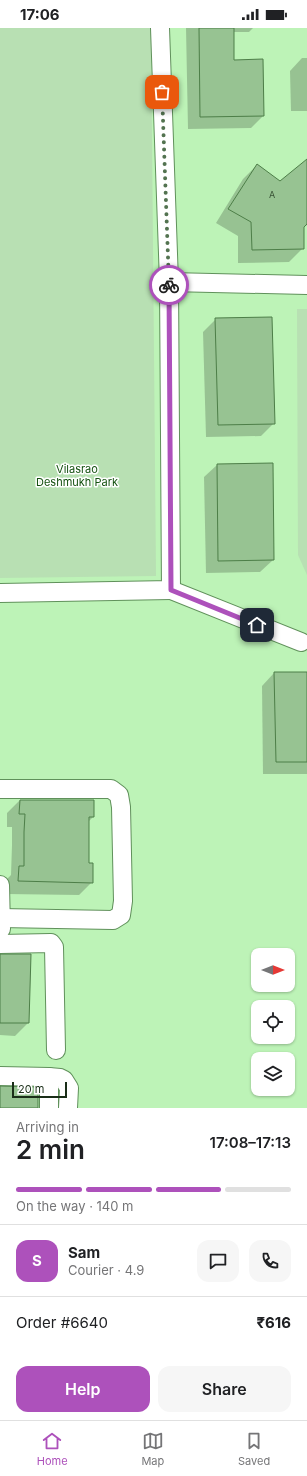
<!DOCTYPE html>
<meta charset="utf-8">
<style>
body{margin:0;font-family:Inter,sans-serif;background:#f6f6f6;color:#202124;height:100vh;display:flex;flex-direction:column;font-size:15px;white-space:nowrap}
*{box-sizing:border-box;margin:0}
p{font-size:13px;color:#757577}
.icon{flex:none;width:22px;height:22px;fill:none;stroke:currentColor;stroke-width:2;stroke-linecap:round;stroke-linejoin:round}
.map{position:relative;height:1080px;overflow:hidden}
.details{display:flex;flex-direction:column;background:#fff;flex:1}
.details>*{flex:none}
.needle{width:26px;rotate:90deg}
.buttons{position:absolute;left:251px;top:920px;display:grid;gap:8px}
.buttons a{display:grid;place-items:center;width:44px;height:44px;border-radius:8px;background:#fff;box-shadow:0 1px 3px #0004;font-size:20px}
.scale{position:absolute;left:12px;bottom:10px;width:55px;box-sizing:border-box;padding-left:4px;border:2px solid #1a2e18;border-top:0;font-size:11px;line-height:14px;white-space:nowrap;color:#1a2e18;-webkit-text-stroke:3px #fff;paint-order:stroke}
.pin{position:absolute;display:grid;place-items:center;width:34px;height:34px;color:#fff;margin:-17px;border-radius:8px;box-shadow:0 2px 6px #0006}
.courier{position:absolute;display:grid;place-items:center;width:40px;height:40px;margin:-20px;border:3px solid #ad51bb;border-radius:50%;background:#fff;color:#222;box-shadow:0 1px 5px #0007}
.summary em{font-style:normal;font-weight:600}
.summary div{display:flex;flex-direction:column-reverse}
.summary{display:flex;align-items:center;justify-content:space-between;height:68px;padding:0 16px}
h1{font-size:26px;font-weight:600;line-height:30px}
.bar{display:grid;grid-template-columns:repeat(4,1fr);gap:6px 4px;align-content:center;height:48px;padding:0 16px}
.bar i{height:5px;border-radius:3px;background:#e0e0e0}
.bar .current{background:#ad51bb}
.bar p{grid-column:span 4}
.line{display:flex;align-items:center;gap:10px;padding:0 16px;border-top:1px solid #e0e0e0}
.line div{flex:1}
.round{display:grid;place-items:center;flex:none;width:42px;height:42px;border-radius:12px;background:#f6f6f6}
.button{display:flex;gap:8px;margin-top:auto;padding:8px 16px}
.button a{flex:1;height:46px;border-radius:12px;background:#ad51bb;color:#fff;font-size:16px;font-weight:600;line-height:46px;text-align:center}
.button a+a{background:#f6f6f6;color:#202124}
.status{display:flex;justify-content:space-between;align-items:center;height:28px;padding:0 20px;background:#fff;direction:ltr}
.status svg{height:11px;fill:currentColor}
.menu{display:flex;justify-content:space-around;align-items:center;height:56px;border-top:1px solid #e0e0e0;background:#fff;font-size:11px;color:#757577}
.menu a{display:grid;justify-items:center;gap:2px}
.menu .current{color:#ad51bb}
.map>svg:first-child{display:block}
.green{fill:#b8e0b3}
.shadow{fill:#0003}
.building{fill:#97c392;stroke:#4d7e48}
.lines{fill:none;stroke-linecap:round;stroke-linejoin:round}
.street-casing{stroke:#60915b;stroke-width:20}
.street{stroke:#fff;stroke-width:18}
.done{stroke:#537350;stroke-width:4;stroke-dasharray:0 7.2}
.route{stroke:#ad51bb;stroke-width:5}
.labels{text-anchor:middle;stroke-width:3;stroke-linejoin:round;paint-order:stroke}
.number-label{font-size:9px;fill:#395336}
.park-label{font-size:11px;fill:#145110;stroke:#fff}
</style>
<div class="status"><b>17:06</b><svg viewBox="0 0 49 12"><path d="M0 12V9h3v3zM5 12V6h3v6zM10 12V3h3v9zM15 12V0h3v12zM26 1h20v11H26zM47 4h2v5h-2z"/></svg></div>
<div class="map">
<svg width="307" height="1080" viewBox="0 0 307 1080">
<rect width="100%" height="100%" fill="#bdf3b7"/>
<g class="green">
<polygon points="0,0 151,0 156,548 0,550"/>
<polygon points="297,281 307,281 307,547 298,527"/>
</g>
<g class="shadow">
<polygon points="186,0 253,0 249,4 233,4 233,33 263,88 251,100 188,101"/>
<polygon points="302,30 307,30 307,83 291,83 290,43"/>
<polygon points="257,137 280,154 307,142 307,197 303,200 303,220 289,234 238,235 238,208 216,195 243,151"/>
<polygon points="216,291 274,395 261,408 206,409 203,304"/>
<polygon points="272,436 273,532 260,544 206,545 204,449 217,437"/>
<polygon points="274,645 307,645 307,746 263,746 262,658"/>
<polygon points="20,772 93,789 88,794 88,836 92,854 79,867 6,866 6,852 11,847 12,817 12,799 7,799 7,785"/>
<polygon points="0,927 28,995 15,1008 0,1007"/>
</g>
<g class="building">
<polygon points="199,0 234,0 234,32 263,31 264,88 200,89"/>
<polygon points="307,131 307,196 304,199 304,221 252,222 251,194 228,181 257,136 280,153"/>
<polygon points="272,289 275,396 218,397 215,290"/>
<polygon points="273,435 274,532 218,533 217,436"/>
<polygon points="274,644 307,644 307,734 276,734"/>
<polygon points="20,772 94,772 94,789 89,789 89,835 93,835 93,855 18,853 19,838 24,838 24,804 25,786 19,786"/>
<polygon points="0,926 31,926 29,995 0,995"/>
<polygon points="0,1058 38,1059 38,1080 0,1080"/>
</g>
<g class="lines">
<defs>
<g id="street">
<polyline points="169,254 307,257"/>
<polyline points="171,562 301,614"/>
<polyline points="0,565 171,562 169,254 160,0"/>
<polyline points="0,761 111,761 119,767 121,779 123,873 121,887 113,892 0,890"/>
<polyline points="0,857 1,901"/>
<polyline points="0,916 51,915 54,919 56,1022"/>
<polyline points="0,1048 49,1049 60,1050 64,1052 69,1060 68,1080"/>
<polyline points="49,1080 49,1049"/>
</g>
</defs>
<use href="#street" class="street-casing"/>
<use href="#street" class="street"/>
</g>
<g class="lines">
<polyline class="done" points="162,64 169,257"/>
<polyline class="route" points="169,257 171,562 257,597"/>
</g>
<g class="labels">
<g class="number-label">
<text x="272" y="170">A</text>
</g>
<g class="park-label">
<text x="77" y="445">Vilasrao<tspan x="77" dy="13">Deshmukh Park</tspan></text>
</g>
</g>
</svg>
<div class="buttons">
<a><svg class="needle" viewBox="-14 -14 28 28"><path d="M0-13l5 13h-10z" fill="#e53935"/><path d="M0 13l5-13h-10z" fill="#757577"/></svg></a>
<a><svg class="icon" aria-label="locate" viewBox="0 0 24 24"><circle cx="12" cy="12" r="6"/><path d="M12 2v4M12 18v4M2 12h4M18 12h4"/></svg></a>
<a><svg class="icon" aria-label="layers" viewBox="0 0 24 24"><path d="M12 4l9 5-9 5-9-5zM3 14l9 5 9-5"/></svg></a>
</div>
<div class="scale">20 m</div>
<div class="pin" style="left:162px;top:64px;background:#ea580c"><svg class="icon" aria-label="bag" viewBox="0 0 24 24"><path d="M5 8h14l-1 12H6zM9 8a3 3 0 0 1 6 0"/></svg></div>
<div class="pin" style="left:257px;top:597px;background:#1f2937"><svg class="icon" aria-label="home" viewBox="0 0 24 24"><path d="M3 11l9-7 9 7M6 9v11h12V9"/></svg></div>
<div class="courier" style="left:169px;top:257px"><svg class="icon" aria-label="bike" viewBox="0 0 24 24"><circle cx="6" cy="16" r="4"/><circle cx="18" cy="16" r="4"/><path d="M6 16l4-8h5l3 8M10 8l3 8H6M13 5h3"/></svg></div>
</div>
<section class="details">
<div class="summary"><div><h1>2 min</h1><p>Arriving in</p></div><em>17:08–17:13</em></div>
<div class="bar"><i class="current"></i><i class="current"></i><i class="current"></i><i></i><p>On the way · 140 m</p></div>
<div class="line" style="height:72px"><b class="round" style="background:#ad51bb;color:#fff">S</b><div><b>Sam</b><p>Courier · 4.9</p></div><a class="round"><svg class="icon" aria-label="chat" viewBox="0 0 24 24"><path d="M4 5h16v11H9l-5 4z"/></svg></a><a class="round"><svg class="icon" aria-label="phone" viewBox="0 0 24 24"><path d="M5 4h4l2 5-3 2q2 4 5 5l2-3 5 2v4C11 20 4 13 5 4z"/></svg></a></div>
<div class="line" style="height:52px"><div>Order #6640</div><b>₹616</b></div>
<div class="button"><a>Help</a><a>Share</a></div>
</section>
<nav class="menu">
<a class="current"><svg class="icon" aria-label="home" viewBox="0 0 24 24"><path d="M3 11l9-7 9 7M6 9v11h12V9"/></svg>Home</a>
<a><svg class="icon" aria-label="map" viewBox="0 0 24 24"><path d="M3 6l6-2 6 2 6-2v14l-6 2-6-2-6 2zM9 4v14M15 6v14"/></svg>Map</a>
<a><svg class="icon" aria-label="saved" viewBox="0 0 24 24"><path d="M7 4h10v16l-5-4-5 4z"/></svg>Saved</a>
</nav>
